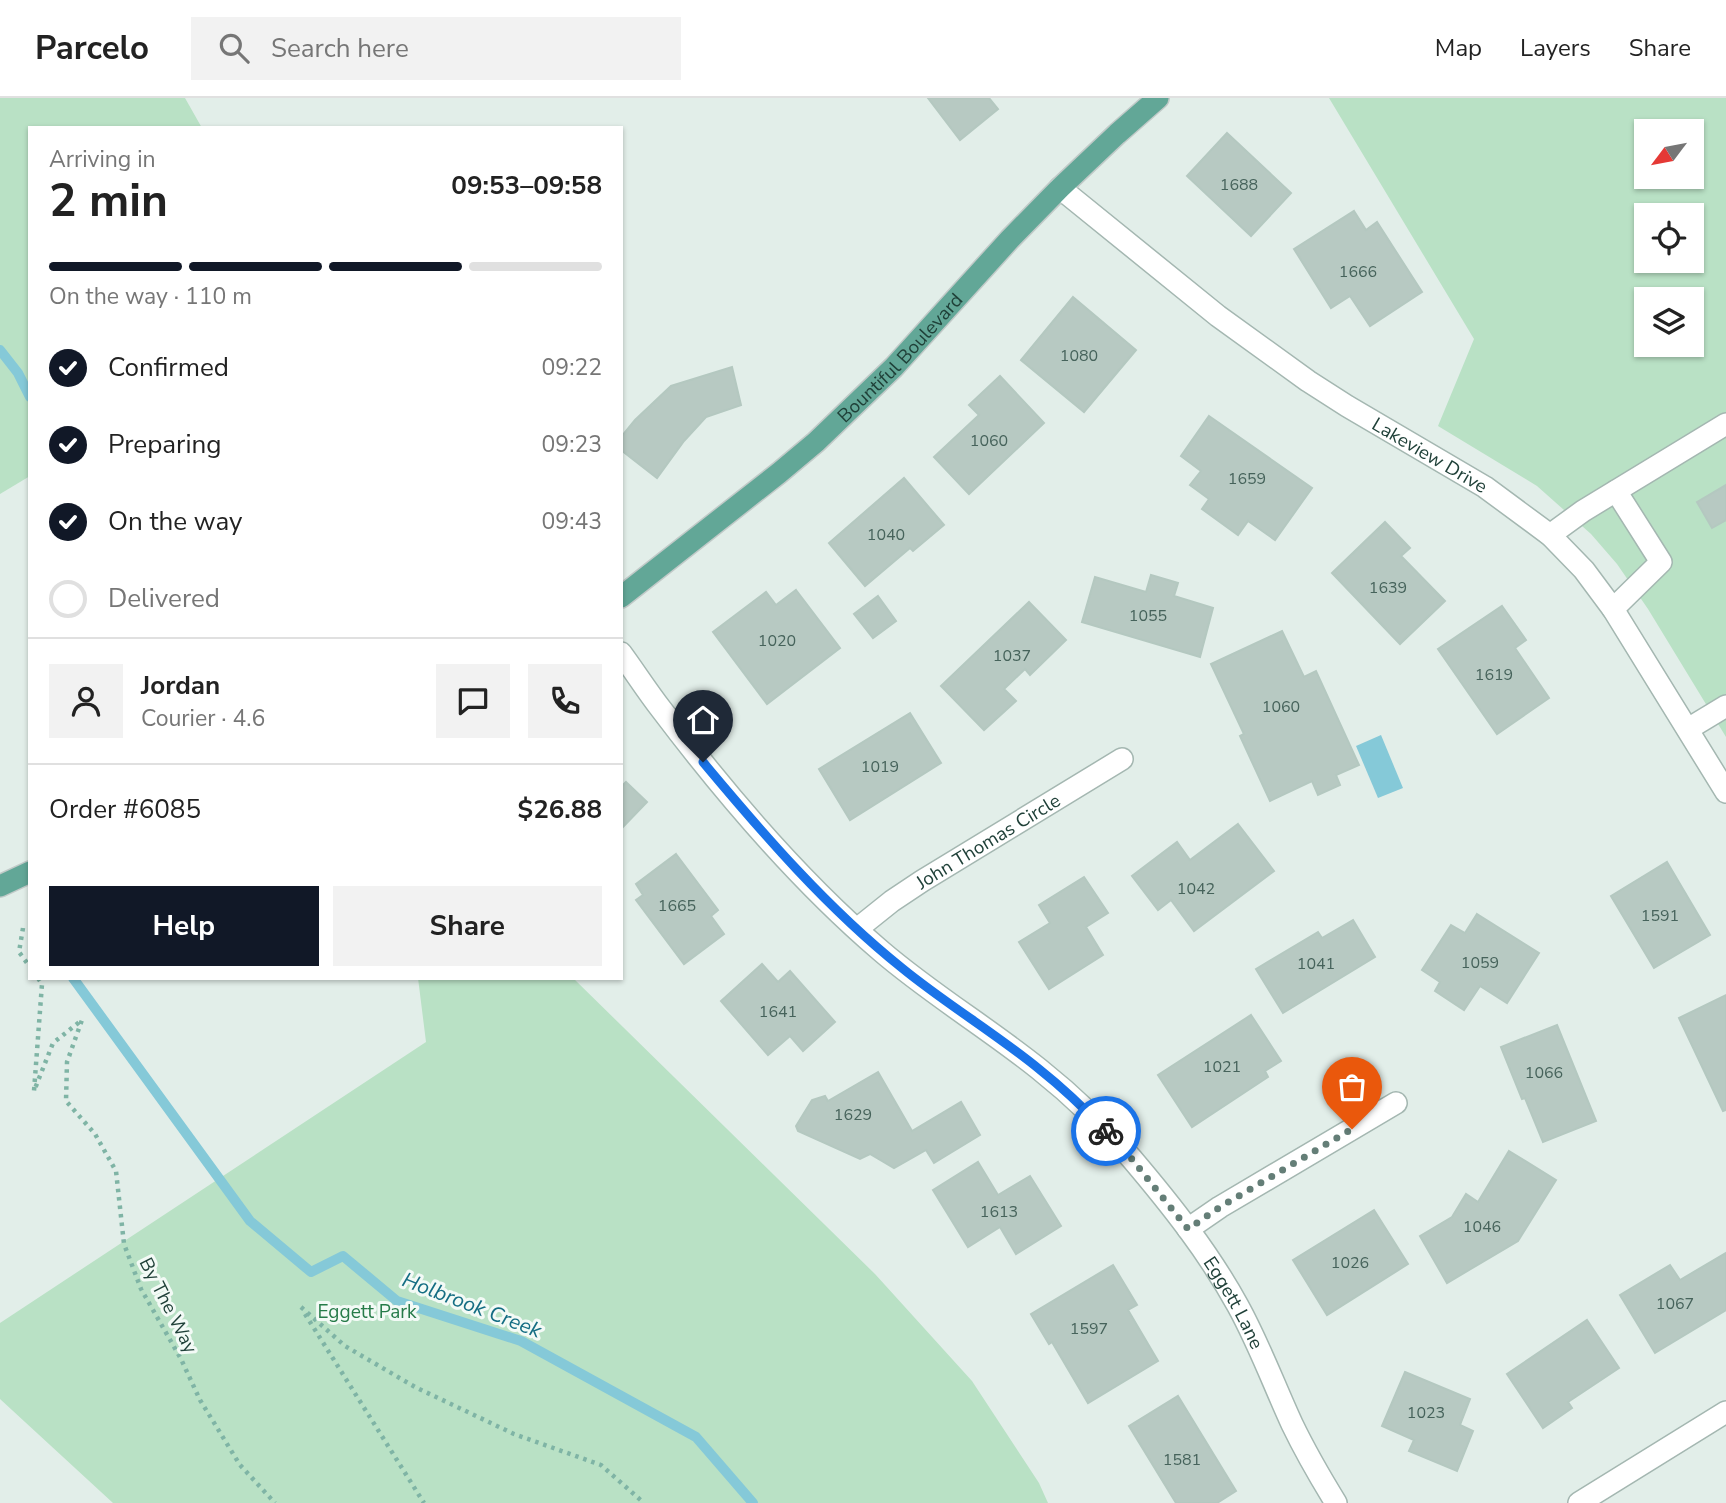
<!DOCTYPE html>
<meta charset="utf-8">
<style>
body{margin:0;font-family:"Nunito Sans",sans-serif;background:#f2f2f2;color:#222;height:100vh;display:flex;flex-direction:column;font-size:26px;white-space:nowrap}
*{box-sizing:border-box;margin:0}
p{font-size:23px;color:#767676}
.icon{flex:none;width:38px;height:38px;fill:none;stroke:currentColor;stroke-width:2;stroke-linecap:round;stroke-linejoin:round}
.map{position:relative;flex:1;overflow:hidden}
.drawer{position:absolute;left:28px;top:28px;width:595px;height:854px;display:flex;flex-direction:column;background:#fff;border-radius:0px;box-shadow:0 2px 5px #0004}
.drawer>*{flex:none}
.needle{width:46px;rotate:238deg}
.controls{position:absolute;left:1634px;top:21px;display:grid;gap:14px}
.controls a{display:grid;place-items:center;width:70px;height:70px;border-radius:0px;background:#fff;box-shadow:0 2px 5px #0004;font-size:35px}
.pin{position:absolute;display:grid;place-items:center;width:60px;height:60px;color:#fff;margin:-72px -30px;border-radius:50% 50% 50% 0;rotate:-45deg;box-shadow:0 0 7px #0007}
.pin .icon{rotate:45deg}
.courier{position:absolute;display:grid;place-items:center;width:70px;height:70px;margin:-35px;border:5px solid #1a73e8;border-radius:50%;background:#fff;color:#222;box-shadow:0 2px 9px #0007}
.headline em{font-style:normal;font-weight:700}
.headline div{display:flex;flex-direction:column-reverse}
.headline{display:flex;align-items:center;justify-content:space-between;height:119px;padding:0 21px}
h1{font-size:46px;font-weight:700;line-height:52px}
.bar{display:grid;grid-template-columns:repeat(4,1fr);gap:10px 7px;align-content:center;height:84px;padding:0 21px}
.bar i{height:9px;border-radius:5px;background:#e0e0e0}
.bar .selected{background:#111827}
.bar p{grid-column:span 4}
.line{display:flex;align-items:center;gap:18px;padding:0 21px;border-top:2px solid #e0e0e0}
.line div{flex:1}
.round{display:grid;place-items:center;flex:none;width:74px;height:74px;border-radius:0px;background:#f2f2f2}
ol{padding:0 21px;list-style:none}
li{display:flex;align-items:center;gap:21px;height:77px}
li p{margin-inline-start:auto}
li .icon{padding:7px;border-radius:50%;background:#111827;color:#fff;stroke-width:4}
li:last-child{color:#767676}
li i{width:38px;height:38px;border:4px solid #e0e0e0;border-radius:50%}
.action{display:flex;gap:14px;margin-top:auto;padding:14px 21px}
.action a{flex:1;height:80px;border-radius:0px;background:#111827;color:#fff;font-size:28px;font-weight:700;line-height:80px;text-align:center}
.action a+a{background:#f2f2f2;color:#222}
header{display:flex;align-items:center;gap:42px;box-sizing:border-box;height:98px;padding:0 35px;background:#fff;border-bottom:2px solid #e0e0e0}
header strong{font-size:33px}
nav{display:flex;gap:38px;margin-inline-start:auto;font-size:24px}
.search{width:490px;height:63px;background:#f2f2f2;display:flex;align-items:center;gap:18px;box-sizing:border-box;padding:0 24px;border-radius:0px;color:#767676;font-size:26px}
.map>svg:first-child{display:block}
.green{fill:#b9e1c5;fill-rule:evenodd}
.water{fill:#85c9d8}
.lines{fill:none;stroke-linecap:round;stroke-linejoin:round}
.stream{stroke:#85c9d8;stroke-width:10}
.building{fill:#b7c9c2;stroke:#b4c8c0;stroke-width:2}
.minor-casing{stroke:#a4b7b1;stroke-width:24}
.major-casing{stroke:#c1cac8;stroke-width:24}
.path{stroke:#7fb4a5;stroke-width:4.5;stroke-dasharray:3.5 5;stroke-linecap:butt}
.minor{stroke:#fff;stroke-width:21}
.major{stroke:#62a797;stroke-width:21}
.done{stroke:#647e77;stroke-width:7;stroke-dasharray:0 12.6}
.route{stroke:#1a73e8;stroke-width:9}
.labels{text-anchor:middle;stroke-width:6;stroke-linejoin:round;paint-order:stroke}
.number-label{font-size:16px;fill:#46635b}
.street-label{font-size:19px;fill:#204139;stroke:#f3faf6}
.park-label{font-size:19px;fill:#267b49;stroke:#f3faf6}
.water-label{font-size:21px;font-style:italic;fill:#146d83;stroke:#f3faf6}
</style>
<header>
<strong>Parcelo</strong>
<div class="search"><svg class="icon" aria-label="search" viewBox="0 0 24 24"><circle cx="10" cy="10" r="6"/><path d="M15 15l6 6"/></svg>Search here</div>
<nav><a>Map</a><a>Layers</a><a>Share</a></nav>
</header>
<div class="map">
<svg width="1726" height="1405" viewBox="0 0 1726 1405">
<rect width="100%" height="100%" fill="#e2eee9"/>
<g class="green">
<polygon points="0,0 185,0 202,30 30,30 30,378 0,396"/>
<path d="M1329 0H1726V639L1648 511 1617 466 1591 436 1537 388 1438 328 1474 241ZM1647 33H1692V79H1647ZM1647 117H1692V163H1647ZM1647 201H1692V247H1647Z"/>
<polygon points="418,880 573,880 875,1176 972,1283 1039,1385 1048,1405 113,1405 0,1301 0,1225 426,944"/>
</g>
<polygon class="water" points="1381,637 1403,690 1378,700 1356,648"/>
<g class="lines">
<g class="stream">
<polyline points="0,252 18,275 30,299"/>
<polyline points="73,880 250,1123 311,1174 343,1158 397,1203 521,1243 696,1339 753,1405"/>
</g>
</g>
<g class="building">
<polygon points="928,0 989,0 998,11 960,42"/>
<polygon points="1227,35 1291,95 1251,138 1187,78"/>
<polygon points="1354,113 1366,132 1377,124 1422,194 1370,228 1350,198 1331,210 1294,151"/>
<polygon points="1073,199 1136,252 1084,314 1021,262"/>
<polygon points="732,269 741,307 706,319 684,343 657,380 621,352 621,339 635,322 671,288"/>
<polygon points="1000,278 1044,325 969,396 934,359 979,317 969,307"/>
<polygon points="1209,318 1312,390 1275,442 1248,423 1238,437 1202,411 1209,401 1190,387 1201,373 1181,358"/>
<polygon points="904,380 944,427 913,453 910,450 865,488 829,445"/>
<polygon points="1726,387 1726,422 1712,430 1697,404"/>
<polygon points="1385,424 1410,450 1401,458 1445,503 1400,546 1332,475"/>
<polygon points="1151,477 1178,485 1174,498 1213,510 1200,559 1082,524 1095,479 1146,494"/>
<polygon points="796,492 840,550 767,606 713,534 766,494 776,507"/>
<polygon points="878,498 896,523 873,540 854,516"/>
<polygon points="1029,504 1066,542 1030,577 1025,571 1004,591 1016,603 984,632 941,588"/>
<polygon points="1502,508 1526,542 1515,550 1549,600 1497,636 1438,551"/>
<polygon points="1282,533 1304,579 1316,573 1359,667 1336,677 1340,687 1318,697 1312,683 1270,703 1240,638 1244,636 1211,566"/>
<polygon points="910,615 941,665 850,722 819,671"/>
<polygon points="626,684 647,704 621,731 621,689"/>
<polygon points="1238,726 1274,773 1194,833 1171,802 1158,812 1132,778 1177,744 1190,762"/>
<polygon points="676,756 718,812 711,818 724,836 684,866 636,802 643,797 636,786"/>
<polygon points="1667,764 1710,837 1654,870 1611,798"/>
<polygon points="1084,779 1108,815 1086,829 1103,857 1049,891 1019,844 1050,825 1039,807"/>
<polygon points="1477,816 1539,855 1507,905 1480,888 1464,912 1435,893 1440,884 1422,872 1451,827 1465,835"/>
<polygon points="1353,822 1375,859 1283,915 1256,871 1318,834 1322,840"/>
<polygon points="762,866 778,884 790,873 835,924 803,953 790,938 768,957 721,903"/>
<polygon points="1726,897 1726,1012 1723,1013 1679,920"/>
<polygon points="1251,917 1281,963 1265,973 1268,979 1192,1029 1158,977"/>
<polygon points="1557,927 1596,1023 1543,1044 1525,1000 1522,1001 1501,949"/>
<polygon points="878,974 912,1033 961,1004 980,1037 934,1065 926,1052 894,1070 870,1056 860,1061 798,1033 796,1028 812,1002 825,998 828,1003"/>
<polygon points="1509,1053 1556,1082 1518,1143 1447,1185 1420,1138 1452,1119 1466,1096 1478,1104"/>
<polygon points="978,1064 998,1097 1030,1078 1061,1128 1016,1156 1000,1129 968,1149 933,1092"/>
<polygon points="1374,1112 1408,1166 1327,1217 1293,1162"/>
<polygon points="1726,1155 1726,1212 1655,1255 1620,1197 1670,1167 1680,1182"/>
<polygon points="1113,1167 1137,1207 1128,1212 1158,1263 1088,1305 1052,1244 1049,1246 1031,1216"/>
<polygon points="1587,1222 1619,1270 1568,1304 1572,1310 1543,1330 1507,1276"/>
<polygon points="1405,1274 1470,1301 1460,1327 1473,1333 1457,1373 1409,1353 1414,1342 1382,1328"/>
<polygon points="1178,1298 1236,1393 1217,1405 1176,1405 1129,1328"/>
</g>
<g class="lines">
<defs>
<g id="minor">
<path id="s1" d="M1060 90 1218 218 1308 283 1347 308 1485 389 1550 437 1584 472 1613 511 1726 694"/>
<polyline points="1550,437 1583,413 1726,326"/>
<polyline points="1613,511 1661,464 1616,393"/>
<path id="s2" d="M621 555C635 574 647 593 661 611 726 697 798 782 881 853 931 896 988 930 1039 971 1073 998 1105 1029 1132 1061 1171 1107 1209 1155 1238 1208 1259 1246 1274 1287 1292 1326 1305 1353 1320 1379 1336 1405"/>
<polyline points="1688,631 1726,608"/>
<path id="s3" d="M857 831 892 803 922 783 1122 661"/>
<polyline points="1188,1131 1220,1109 1396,1005"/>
<polyline points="1579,1405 1726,1314"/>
</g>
<g id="major">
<path id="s4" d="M621 499 779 375 816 344 894 269 1010 141 1060 90 1117 36 1158 0"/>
<polyline points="0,788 30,774"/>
</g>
</defs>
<use href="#minor" class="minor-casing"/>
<use href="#major" class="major-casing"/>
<g class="path">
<polyline points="23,830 19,854 30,869"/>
<polyline points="38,880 42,886 34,993 53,945 82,922 67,964 66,1003 95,1036 116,1073 124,1146 141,1191 181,1261 200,1302 240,1367 275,1405"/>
<polyline points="301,1209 345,1248 415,1289 514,1336 601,1367 644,1405"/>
<polyline points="305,1216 424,1405"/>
</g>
<use href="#minor" class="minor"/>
<use href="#major" class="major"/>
</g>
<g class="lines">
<polyline class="done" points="1106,1033 1131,1060 1188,1131 1220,1109 1352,1031"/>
<path class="route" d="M703 664C764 737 827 810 902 870 946 906 995 935 1039 971 1063 990 1085 1011 1106 1033"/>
</g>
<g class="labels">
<g class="number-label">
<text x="1239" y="92">1688</text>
<text x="1358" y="179">1666</text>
<text x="1079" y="263">1080</text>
<text x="989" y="348">1060</text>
<text x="1247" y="386">1659</text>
<text x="886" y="442">1040</text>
<text x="1388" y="495">1639</text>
<text x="1148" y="523">1055</text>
<text x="777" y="548">1020</text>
<text x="1012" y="563">1037</text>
<text x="1494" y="582">1619</text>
<text x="1281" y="614">1060</text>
<text x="880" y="674">1019</text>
<text x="1196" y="796">1042</text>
<text x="677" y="813">1665</text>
<text x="1660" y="823">1591</text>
<text x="1480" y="870">1059</text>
<text x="1316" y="871">1041</text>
<text x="778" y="919">1641</text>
<text x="1222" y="974">1021</text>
<text x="1544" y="980">1066</text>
<text x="853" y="1022">1629</text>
<text x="999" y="1119">1613</text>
<text x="1482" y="1134">1046</text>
<text x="1350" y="1170">1026</text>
<text x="1675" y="1211">1067</text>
<text x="1089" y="1236">1597</text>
<text x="1426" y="1320">1023</text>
<text x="1182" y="1367">1581</text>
</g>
<g class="street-label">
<text dy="7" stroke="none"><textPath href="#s4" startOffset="368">Bountiful Boulevard</textPath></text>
<text dy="7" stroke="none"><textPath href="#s1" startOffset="457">Lakeview Drive</textPath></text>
<text dy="7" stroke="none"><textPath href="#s3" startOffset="158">John Thomas Circle</textPath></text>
<text dy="7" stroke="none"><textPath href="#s2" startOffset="900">Eggett Lane</textPath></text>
<text transform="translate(169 1207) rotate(63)" y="7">By The Way</text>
</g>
<g class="park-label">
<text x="367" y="1220">Eggett Park</text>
</g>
<g class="water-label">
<text transform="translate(472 1207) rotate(21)" y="7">Holbrook Creek</text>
</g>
</g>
</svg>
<div class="controls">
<a><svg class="needle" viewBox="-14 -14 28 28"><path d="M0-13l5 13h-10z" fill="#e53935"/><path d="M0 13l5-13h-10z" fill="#767676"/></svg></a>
<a><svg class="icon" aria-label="locate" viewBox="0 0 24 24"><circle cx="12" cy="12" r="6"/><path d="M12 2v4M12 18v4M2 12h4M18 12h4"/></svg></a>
<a><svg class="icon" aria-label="layers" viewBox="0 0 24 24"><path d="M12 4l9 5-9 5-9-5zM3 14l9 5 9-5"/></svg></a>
</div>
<div class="pin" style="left:1352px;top:1031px;background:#ea580c"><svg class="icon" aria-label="bag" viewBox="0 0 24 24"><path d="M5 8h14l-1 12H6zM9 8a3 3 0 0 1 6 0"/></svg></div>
<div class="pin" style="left:703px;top:664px;background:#1f2937"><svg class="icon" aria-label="home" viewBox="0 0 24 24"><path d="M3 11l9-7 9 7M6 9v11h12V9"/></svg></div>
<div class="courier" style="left:1106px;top:1033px"><svg class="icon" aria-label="bike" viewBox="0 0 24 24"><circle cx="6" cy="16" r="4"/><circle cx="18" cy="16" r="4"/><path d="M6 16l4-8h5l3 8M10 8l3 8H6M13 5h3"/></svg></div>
<section class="drawer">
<div class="headline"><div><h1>2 min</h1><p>Arriving in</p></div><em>09:53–09:58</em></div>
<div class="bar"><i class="selected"></i><i class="selected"></i><i class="selected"></i><i></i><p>On the way · 110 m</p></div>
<ol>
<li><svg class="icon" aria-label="check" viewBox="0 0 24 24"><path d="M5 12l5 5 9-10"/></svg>Confirmed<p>09:22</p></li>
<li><svg class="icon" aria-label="check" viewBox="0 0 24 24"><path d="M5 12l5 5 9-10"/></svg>Preparing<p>09:23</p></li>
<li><svg class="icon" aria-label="check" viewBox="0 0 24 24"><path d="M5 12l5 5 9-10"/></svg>On the way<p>09:43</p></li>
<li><i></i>Delivered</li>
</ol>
<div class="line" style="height:126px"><a class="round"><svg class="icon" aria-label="person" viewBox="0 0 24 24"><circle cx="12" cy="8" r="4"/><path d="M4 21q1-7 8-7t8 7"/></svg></a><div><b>Jordan</b><p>Courier · 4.6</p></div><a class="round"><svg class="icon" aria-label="chat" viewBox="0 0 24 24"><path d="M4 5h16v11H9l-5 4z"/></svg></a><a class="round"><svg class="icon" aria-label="phone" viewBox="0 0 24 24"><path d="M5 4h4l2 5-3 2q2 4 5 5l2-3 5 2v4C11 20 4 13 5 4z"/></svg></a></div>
<div class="line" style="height:91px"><div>Order #6085</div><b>$26.88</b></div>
<div class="action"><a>Help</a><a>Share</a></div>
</section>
</div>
